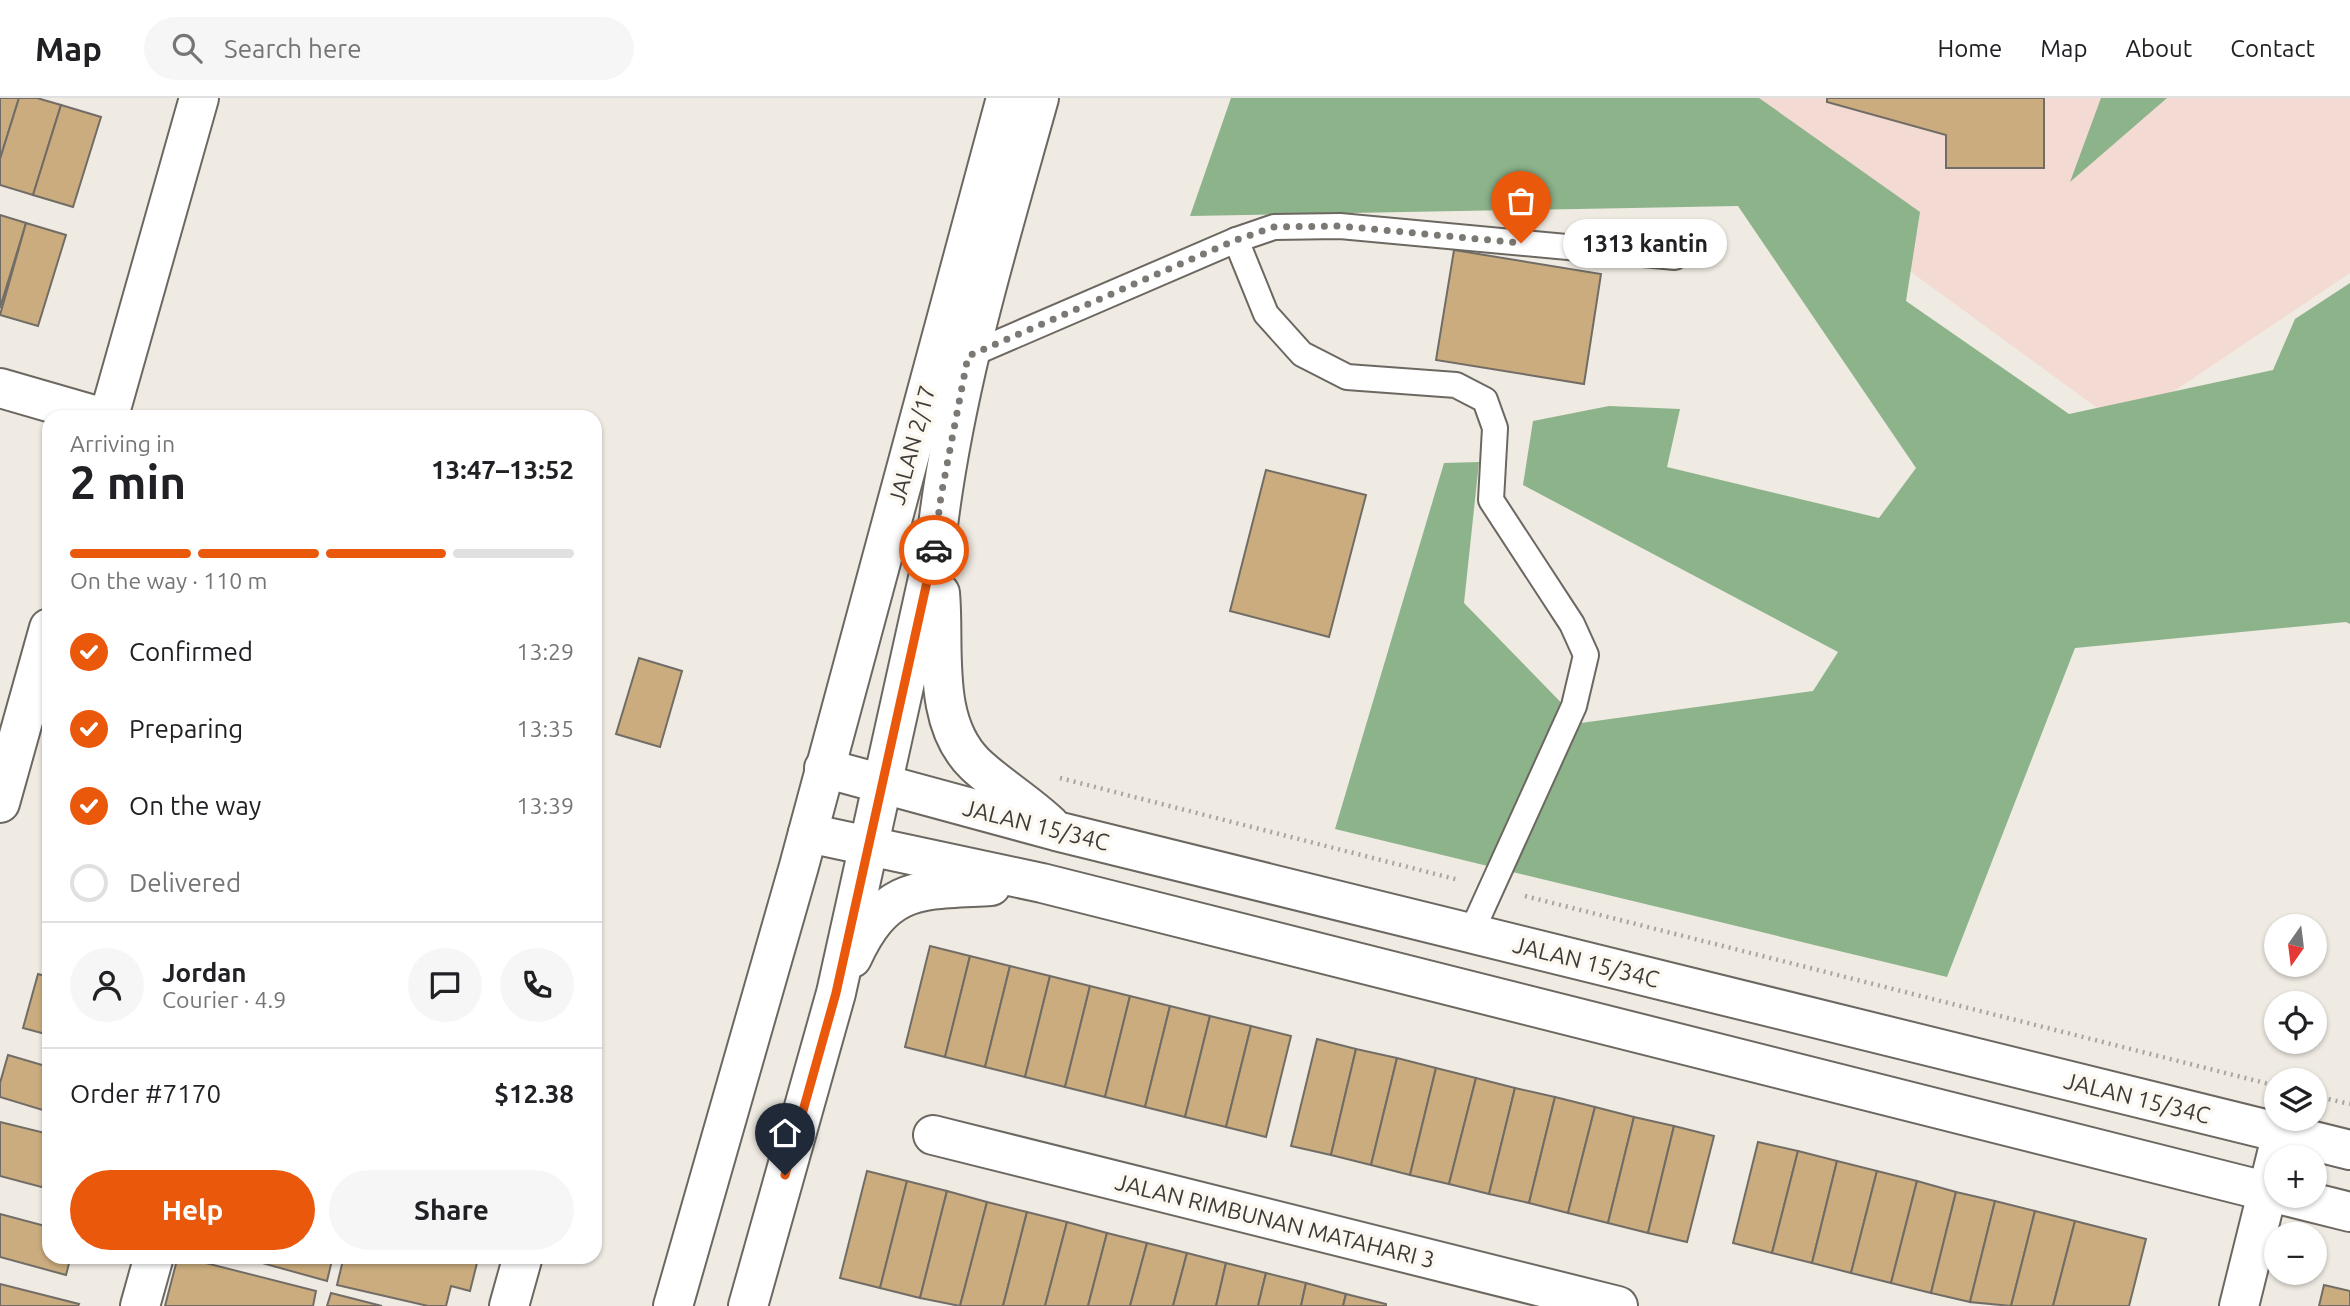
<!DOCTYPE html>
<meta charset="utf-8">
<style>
body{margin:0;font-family:Ubuntu,sans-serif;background:#f6f6f6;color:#202124;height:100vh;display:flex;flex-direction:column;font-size:26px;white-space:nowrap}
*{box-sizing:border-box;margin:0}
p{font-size:23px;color:#757577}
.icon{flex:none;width:38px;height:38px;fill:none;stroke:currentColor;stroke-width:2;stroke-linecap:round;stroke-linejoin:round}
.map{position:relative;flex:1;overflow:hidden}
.drawer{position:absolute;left:42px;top:312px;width:560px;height:854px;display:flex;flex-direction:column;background:#fff;border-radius:21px;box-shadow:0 2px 5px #0004}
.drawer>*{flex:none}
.needle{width:46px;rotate:194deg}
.tools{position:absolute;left:2264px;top:816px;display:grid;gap:14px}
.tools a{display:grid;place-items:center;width:63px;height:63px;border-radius:50%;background:#fff;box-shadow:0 2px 5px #0004;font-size:35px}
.pin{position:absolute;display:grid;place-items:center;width:60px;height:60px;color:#fff;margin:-72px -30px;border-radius:50% 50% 50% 0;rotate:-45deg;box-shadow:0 0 7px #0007}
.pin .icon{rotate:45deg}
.courier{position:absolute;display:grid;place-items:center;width:70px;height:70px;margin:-35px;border:5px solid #ea580c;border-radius:50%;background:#fff;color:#222;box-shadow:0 2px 9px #0007}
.bubble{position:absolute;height:49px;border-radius:24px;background:#fff;box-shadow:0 2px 5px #0004;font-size:23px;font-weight:700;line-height:49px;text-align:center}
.overview em{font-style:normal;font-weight:700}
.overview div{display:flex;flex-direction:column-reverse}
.overview{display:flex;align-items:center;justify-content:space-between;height:119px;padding:0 28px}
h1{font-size:46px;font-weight:700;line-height:52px}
.bar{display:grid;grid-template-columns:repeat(4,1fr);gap:10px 7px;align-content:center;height:84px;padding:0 28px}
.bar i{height:9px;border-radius:5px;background:#e0e0e0}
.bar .active{background:#ea580c}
.bar p{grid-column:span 4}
.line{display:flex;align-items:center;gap:18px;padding:0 28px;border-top:2px solid #e0e0e0}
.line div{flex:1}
.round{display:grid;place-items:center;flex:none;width:74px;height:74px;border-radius:37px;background:#f6f6f6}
ol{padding:0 28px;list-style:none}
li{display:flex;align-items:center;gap:21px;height:77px}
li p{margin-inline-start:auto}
li .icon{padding:7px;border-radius:50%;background:#ea580c;color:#fff;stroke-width:4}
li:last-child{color:#757577}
li i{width:38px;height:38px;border:4px solid #e0e0e0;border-radius:50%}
.cta{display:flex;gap:14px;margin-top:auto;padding:14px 28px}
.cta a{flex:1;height:80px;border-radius:42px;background:#ea580c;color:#fff;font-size:28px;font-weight:700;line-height:80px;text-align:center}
.cta a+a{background:#f6f6f6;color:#202124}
header{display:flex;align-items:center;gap:42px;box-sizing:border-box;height:98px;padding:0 35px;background:#fff;border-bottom:2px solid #e0e0e0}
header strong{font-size:33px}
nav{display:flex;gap:38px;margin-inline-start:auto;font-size:24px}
.search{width:490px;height:63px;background:#f6f6f6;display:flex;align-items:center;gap:18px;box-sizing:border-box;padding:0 24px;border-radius:38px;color:#757577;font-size:26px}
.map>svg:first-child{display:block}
.industrial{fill:#f3dad2}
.forest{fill:#8db38b}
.building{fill:#caac7e;stroke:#716d66;stroke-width:2}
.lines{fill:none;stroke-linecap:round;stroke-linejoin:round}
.service-casing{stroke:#6c6861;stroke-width:28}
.minor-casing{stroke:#6c6861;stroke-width:42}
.tertiary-casing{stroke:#6c6861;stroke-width:42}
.path{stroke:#a9a59f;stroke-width:4.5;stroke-dasharray:2 5;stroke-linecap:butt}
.service{stroke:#fff;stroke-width:24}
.minor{stroke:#fff;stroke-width:38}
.tertiary{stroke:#fff;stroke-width:38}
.done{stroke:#7c7974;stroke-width:7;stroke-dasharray:0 12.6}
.route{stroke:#ea580c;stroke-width:9}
.labels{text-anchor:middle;stroke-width:7;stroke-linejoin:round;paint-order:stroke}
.street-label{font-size:23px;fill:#3e3c39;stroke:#fcf7ef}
</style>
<header>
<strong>Map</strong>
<div class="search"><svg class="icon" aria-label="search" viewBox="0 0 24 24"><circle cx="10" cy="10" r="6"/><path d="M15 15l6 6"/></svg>Search here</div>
<nav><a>Home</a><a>Map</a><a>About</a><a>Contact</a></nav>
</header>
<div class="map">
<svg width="2350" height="1208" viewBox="0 0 2350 1208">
<rect width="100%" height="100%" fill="#efeae2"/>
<polygon class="industrial" points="1673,0 2350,0 2350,175 2122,328"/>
<g class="forest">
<polygon points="1231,0 1759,0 1920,114 1906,203 2069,316 2273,272 2295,221 2350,185 2350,526 2346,524 2075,550 1947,879 1335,731 1444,365 1479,364 1464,505 1581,625 1813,593 1838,554 1523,387 1533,323 1609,308 1680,311 1667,369 1879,420 1916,370 1738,108 1190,118"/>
<polygon points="2101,0 2167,0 2070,84"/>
</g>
<g class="building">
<polygon points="0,0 19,0 0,61"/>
<polygon points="19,0 37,0 61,7 33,97 0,87 0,61"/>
<polygon points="1827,0 2044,0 2044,70 1946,70 1946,37 1827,4"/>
<polygon points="61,7 101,19 73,109 33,97"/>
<polygon points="0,117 26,125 0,210"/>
<polygon points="26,125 66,137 38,228 0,217"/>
<polygon points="1454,152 1601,176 1584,286 1436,262"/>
<polygon points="1266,372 1366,397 1329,539 1230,513"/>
<polygon points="639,560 682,573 660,649 616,636"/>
<polygon points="930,848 970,858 945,959 905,949"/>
<polygon points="970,858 1010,868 985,969 945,959"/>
<polygon points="1010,868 1050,878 1025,979 985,969"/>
<polygon points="38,876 49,879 49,937 23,930"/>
<polygon points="1050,878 1090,888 1065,989 1025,979"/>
<polygon points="1090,888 1130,898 1105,999 1065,989"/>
<polygon points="1130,898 1170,908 1145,1009 1105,999"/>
<polygon points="1170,908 1210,918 1185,1019 1145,1009"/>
<polygon points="1210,918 1251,928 1226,1029 1185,1019"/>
<polygon points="1251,928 1291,938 1266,1039 1226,1029"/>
<polygon points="1317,941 1356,951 1331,1057 1291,1048"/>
<polygon points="1356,951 1397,960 1371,1067 1331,1057"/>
<polygon points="8,957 49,969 49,1014 0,999 0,985"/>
<polygon points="1397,960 1436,970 1410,1077 1371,1067"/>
<polygon points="1436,970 1476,980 1449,1086 1410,1077"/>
<polygon points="1476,980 1515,990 1489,1096 1449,1086"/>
<polygon points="1515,990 1555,999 1529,1105 1489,1096"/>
<polygon points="1555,999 1595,1009 1568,1115 1529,1105"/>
<polygon points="1595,1009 1634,1019 1608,1125 1568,1115"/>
<polygon points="1634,1019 1674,1028 1648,1135 1608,1125"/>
<polygon points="0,1024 49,1036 49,1091 0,1078"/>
<polygon points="1674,1028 1714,1038 1687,1144 1648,1135"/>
<polygon points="1758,1044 1798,1053 1772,1155 1733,1145"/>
<polygon points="1798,1053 1837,1063 1812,1165 1772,1155"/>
<polygon points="1837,1063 1877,1073 1851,1175 1812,1165"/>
<polygon points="867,1073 907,1083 880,1190 840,1180"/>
<polygon points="1877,1073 1917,1083 1891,1185 1851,1175"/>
<polygon points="907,1083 947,1093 920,1200 880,1190"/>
<polygon points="1917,1083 1956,1094 1931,1195 1891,1185"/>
<polygon points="947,1093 987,1104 960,1208 920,1200"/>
<polygon points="1956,1094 1995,1103 1970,1204 1931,1195"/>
<polygon points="1995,1103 2035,1113 2011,1208 1970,1204"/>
<polygon points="987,1104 1027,1114 1003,1208 960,1208"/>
<polygon points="2035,1113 2075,1123 2053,1208 2011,1208"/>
<polygon points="1027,1114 1067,1124 1045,1208 1003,1208"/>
<polygon points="0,1116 49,1129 49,1158 71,1158 66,1177 0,1159"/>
<polygon points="2075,1123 2146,1141 2129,1208 2053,1208"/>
<polygon points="1067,1124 1107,1135 1088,1208 1045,1208"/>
<polygon points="1107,1135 1147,1145 1130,1208 1088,1208"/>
<polygon points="1147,1145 1187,1155 1173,1208 1130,1208"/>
<polygon points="1187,1155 1226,1165 1216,1208 1173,1208"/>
<polygon points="178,1158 316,1193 313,1208 165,1208"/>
<polygon points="237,1158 333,1158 327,1183"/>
<polygon points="344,1158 466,1158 478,1161 470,1193 451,1188 446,1208 428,1208 337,1187"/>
<polygon points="1226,1165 1266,1175 1258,1208 1216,1208"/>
<polygon points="1266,1175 1306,1185 1301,1208 1258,1208"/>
<polygon points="1306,1185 1346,1196 1343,1208 1301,1208"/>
<polygon points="0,1186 79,1206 78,1208 0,1208"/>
<polygon points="2324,1187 2350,1193 2350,1208 2319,1208"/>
<polygon points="331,1195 382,1208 327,1208"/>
<polygon points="1346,1196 1386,1206 1386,1208 1343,1208"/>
</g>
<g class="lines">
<defs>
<g id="service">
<polyline points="1236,142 1266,216 1302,256 1347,279 1456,287 1485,302 1495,330 1491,402 1572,526 1586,557 1574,608 1471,835"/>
<polyline points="967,258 1236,142 1274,129 1340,128 1675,159"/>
</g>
<g id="minor">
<polyline points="0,290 97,318"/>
<polyline points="109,318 199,0"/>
<polyline points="0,705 49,530"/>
<polyline points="933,1037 1618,1208"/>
<polyline points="140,1208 154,1158"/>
<polyline points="509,1208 523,1158"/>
<polyline points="2239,1208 2282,1035"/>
</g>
<g id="tertiary">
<path d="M940 495C945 549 931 623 975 666 998 688 1027 705 1050 727"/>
<polyline points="824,670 1056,733 2350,1052"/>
<polyline points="808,735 1042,785 2277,1096"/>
<path d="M852 860C886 786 920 792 991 788"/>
<polyline points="2282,1097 2350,1114"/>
<polyline points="673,1208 799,768 1006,0"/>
<path d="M748 1208 836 895 936 444C953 292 998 147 1039 0"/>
</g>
</defs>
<use href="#service" class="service-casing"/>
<use href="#minor" class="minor-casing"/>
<use href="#tertiary" class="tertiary-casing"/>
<g class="path">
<polyline points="1060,680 1459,782"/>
<polyline points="1525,798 2277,988"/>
<polyline points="2315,998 2350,1006"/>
</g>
<use href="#service" class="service"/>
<use href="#minor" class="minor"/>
<use href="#tertiary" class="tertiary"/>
</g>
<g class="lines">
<polyline class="done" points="934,452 941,398 968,258 1236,142 1274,129 1340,128 1521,145"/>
<polyline class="route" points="785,1077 836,895 934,452"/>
</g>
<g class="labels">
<g class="street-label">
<text transform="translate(912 347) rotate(-75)" y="8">JALAN 2/17</text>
<text transform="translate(1036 727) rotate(14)" y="8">JALAN 15/34C</text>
<text transform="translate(1586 864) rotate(14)" y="8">JALAN 15/34C</text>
<text transform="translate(2137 1000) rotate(14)" y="8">JALAN 15/34C</text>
<text transform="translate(1275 1123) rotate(14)" y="8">JALAN RIMBUNAN MATAHARI 3</text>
</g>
</g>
</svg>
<div class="tools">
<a><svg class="needle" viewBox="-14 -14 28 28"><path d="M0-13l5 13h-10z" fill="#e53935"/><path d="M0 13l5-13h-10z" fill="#757577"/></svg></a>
<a><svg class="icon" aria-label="locate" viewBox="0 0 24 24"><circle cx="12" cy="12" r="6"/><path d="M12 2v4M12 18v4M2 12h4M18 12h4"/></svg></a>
<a><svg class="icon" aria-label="layers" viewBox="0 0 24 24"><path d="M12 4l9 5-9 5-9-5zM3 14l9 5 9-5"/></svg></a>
<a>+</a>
<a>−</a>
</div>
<div class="pin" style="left:1521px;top:145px;background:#ea580c"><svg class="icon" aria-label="bag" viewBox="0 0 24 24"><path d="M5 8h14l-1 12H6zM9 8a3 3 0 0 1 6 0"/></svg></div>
<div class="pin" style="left:785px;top:1077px;background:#1f2937"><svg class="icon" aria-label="home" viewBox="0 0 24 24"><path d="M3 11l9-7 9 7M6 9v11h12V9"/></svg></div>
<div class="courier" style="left:934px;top:452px"><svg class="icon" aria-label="car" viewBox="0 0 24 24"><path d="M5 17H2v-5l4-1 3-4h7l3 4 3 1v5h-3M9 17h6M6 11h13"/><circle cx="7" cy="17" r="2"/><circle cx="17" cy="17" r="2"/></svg></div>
<div class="bubble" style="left:1563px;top:121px;width:164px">1313 kantin</div>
<section class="drawer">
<div class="overview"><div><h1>2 min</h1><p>Arriving in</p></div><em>13:47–13:52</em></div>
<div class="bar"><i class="active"></i><i class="active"></i><i class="active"></i><i></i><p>On the way · 110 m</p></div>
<ol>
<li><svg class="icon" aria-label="check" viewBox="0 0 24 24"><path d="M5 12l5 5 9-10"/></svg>Confirmed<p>13:29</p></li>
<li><svg class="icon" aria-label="check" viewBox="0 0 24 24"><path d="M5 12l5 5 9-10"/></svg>Preparing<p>13:35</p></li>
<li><svg class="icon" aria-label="check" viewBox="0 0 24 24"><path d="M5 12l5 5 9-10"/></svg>On the way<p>13:39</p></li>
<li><i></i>Delivered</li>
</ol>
<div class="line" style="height:126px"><a class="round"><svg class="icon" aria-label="person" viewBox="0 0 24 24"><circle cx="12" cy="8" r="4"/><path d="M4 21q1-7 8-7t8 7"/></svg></a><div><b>Jordan</b><p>Courier · 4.9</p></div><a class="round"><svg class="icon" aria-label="chat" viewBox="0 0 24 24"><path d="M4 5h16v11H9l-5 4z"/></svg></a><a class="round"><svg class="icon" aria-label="phone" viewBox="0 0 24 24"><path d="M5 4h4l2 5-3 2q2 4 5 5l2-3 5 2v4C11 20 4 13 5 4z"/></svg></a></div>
<div class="line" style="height:91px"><div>Order #7170</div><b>$12.38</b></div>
<div class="cta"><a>Help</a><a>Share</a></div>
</section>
</div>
